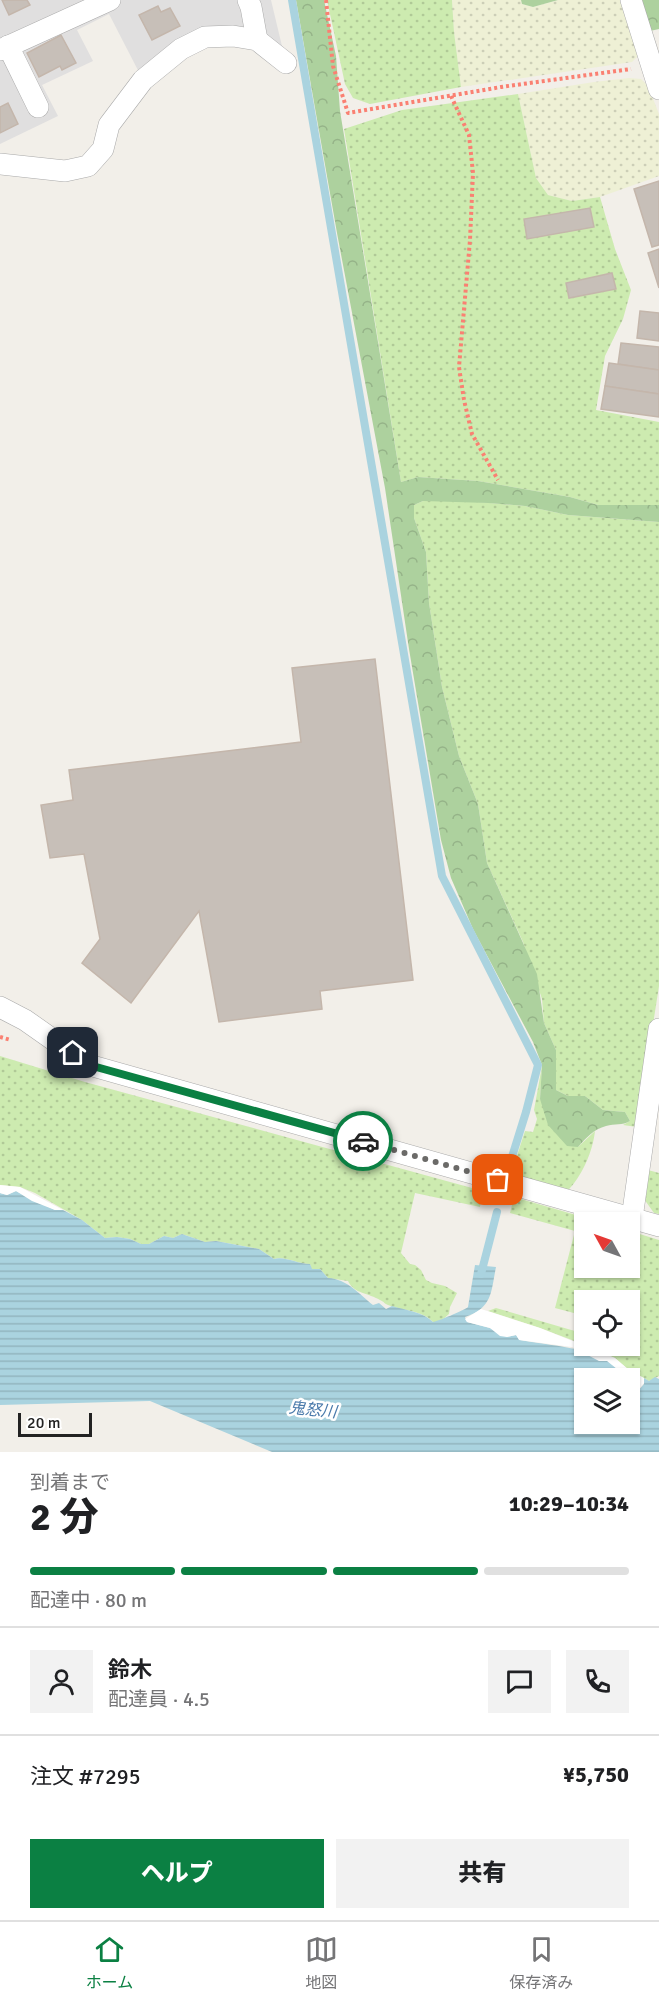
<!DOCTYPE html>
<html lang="ja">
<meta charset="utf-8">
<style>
body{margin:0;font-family:Signika,"Noto Sans JP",sans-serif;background:#f2f2f2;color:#202124;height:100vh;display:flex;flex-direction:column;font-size:22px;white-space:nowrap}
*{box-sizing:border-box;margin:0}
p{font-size:20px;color:#757577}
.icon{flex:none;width:33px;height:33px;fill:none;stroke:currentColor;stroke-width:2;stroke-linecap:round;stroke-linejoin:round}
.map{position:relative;height:1452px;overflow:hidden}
.drawer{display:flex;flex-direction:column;background:#fff;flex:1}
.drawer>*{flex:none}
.needle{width:39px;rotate:310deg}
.buttons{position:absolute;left:574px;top:1212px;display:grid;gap:12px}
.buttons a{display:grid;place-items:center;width:66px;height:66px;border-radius:0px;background:#fff;box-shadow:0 2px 4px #0004;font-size:30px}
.scale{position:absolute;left:18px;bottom:15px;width:74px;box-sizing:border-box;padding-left:6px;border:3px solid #222;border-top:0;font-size:16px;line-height:21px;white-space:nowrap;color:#222;-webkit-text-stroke:4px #fff;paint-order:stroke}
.pin{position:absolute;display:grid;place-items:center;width:51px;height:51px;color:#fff;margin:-26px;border-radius:12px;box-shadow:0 3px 9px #0006}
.courier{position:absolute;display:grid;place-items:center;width:60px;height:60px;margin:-30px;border:4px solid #0b8043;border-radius:50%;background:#fff;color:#222;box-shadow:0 2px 8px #0007}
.summary em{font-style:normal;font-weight:800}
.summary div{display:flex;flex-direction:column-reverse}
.summary{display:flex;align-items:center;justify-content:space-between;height:102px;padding:0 30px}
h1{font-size:39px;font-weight:800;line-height:45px}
.bar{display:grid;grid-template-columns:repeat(4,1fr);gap:9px 6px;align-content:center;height:72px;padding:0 30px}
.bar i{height:8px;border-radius:4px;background:#e0e0e0}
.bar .current{background:#0b8043}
.bar p{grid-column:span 4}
.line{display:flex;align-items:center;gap:15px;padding:0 30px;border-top:2px solid #e0e0e0}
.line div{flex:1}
.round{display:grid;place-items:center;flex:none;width:63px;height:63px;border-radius:0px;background:#f2f2f2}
.primary-button{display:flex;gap:12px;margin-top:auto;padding:12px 30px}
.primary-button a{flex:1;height:69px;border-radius:0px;background:#0b8043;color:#fff;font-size:24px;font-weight:800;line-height:69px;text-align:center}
.primary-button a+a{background:#f2f2f2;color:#202124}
.menu{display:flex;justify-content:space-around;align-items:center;height:84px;border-top:2px solid #e0e0e0;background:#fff;font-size:16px;color:#757577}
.menu a{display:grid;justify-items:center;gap:3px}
.menu .current{color:#0b8043}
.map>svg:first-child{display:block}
.residential{fill:#e0dfdf}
.farmland{fill:url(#farmland-dots)}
.grass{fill:url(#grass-dots)}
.forest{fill:url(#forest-crowns)}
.water{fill:url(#water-rules)}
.pier{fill:#fff}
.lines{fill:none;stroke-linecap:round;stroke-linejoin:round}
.stream{stroke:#aad3df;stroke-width:8}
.building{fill:#c7bfb8;stroke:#c4b6ab;stroke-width:1.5}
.street-casing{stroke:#a9a9a9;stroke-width:22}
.path{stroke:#fa8072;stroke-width:4;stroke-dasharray:3 3;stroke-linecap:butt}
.street{stroke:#fff;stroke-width:21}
.done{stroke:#6b6a68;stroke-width:6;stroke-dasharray:0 10.8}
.route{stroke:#0b8043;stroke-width:8}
.labels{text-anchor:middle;stroke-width:5;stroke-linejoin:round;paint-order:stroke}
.water-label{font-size:16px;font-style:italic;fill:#4a7aab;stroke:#fff}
</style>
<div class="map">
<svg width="659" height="1452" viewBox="0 0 659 1452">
<defs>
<pattern id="farmland-dots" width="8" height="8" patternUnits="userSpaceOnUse" patternTransform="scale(1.5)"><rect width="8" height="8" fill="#eef0d5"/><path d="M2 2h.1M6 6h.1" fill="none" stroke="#ccceb7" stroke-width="1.8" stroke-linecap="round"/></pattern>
<pattern id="grass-dots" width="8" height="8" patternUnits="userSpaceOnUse" patternTransform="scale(1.5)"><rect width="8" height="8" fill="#cdebb0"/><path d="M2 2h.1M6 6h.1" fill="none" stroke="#b0c997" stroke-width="1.8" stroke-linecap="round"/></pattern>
<pattern id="forest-crowns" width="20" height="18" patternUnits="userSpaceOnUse" patternTransform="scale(1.5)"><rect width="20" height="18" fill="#add19e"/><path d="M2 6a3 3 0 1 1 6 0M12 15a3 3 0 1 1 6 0" fill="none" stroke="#95b388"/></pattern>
<pattern id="water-rules" width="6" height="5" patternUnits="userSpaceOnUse" patternTransform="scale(1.5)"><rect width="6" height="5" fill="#aad3df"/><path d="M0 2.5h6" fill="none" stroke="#92b5bf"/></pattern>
</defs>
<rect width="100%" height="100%" fill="#f2efe9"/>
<polygon class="residential" points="0,0 271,0 286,63 257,40 205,37 143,80 109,14 77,30 93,61 42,85 58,116 0,144"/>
<g class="farmland">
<polygon points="452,0 521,0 522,4 533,7 558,0 620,0 637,38 639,55 632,62 461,87 454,32"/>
<polygon points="629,78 641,79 648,86 659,114 659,176 600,197 572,201 548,195 536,178 518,94 594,82"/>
</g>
<g class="grass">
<polygon points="327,0 452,0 454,32 461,87 370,104 353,98 345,84"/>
<polygon points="518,94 536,178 548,195 572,201 600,197 615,249 631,290 623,319 605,356 596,410 659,422 659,505 598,505 570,497 478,481 418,477 401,482 344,129 402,110"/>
<polygon points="455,500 525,506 568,515 659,522 659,986 637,1127 623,1125 630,1121 625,1112 603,1110 585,1096 568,1096 556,1090 556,1050 544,1023 542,999 523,942 487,863 478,804 459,756 442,687 429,603 426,552 414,518 414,505 423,501"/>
<path d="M0 1056 85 1082 483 1191 480 1207 415 1193 401 1253 410 1264 415 1265 421 1270 426 1280 432 1283 445 1286 457 1293 450 1307 449 1314 440 1322H433C422 1310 403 1311 388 1305 383 1303 386 1303 380 1300 369 1293 354 1294 348 1281L328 1278 320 1269H311L310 1264C297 1264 285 1256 274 1259L259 1249 216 1241 205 1242 182 1234 173 1238 164 1236 149 1244H141L130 1239 117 1237 105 1238 82 1220 35 1193 20 1187 0 1185Z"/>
<path d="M542 1066 540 1099 578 1147 595 1131C593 1151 581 1179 566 1192L510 1177 525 1131 533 1132 537 1119 534 1110Z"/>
<polygon points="648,1170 659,1173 659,1214 654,1213 644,1199"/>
<polygon points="514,1197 600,1222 585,1222 585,1268 630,1268 630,1231 659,1240 659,1376 649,1381 629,1370 615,1358 587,1346 630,1346 630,1300 585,1300 585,1316 555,1308 575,1231 510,1213"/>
<polygon points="496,1308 585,1334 585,1345 540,1328 488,1311"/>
</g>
<g class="forest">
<path d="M296 0H324L336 56 340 111 401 482 418 477 478 481 570 497 598 505H659V522L568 515 525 506 488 503 423 501 414 505V518L426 552 429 603 442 687 459 756 478 804 487 863 537 974 544 1023 556 1050V1090L568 1096H585L603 1110 625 1112 630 1121C622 1126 615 1123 606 1126 594 1129 586 1138 578 1147L567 1146 548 1125 540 1099 542 1065 533 1042 473 929 451 878 441 840 409 649 385 488 337 233Z"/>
<polygon points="521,0 558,0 533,7 522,4"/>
<polygon points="637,0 659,0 659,29 650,31"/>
</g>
<path class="water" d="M16 1191 55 1210H63L82 1220 105 1238 117 1237 130 1239 141 1244H149L164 1236 173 1238 182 1234 205 1242 216 1241 259 1249 274 1259C285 1256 297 1264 310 1264L312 1269H320L328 1278C347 1279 359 1294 373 1305L379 1303 386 1309 392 1306C405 1310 423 1312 433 1322 436 1322 465 1310 468 1307L475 1265 496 1267C491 1291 493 1308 465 1317L467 1322 490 1328 507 1337 516 1335 520 1340C547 1346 612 1347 624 1378H585V1424H630V1390L636 1393 644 1384V1378L649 1381 655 1377 659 1379V1452H272L150 1401 0 1405V1193L7 1195Z"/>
<g class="pier">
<polygon points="0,1185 20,1187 63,1210 55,1210 32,1201 16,1191 7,1195 0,1193"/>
<polygon points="481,1309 540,1328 615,1358 629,1370 644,1378 644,1383 636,1393 630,1390 630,1378 624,1378 622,1373 607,1361 599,1361 572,1347 519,1340 516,1335 507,1337 500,1336 490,1328 467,1322 465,1319"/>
</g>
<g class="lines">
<g class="stream">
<polyline points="292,0 442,876 538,1065 526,1112 511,1160"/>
<polyline points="481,1274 497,1212"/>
</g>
</g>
<g class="building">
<polygon points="2,0 27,0 30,5 9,15"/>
<polygon points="158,6 161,12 170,8 180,26 152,40 139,15"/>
<polygon points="61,35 76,63 62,70 60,66 39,77 27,53"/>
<polygon points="8,103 18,124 0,133 0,107"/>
<polygon points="659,181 659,245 652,247 634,189"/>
<polygon points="590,208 594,227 527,239 524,219"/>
<polygon points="659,249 659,288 648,253"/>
<polygon points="612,273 616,289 569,298 566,283"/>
<polygon points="640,311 659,313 659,341 637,338"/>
<polygon points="621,343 659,347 659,370 618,364"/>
<polygon points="609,363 659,370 659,394 605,386"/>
<polygon points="605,386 659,394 659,417 601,409"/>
<polygon points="375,659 413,980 320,991 322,1009 219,1022 199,911 131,1003 82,963 100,939 84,854 50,858 41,805 73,800 69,770 301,742 292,668"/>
</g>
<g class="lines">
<defs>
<g id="street">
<polyline points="248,0 251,7 257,40"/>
<polyline points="631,0 659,89"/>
<polyline points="8,46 38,107"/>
<polyline points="0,50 110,0"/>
<polyline points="0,164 65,171 88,166 103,149 109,125 143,80 181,49 205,37 233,36 257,40 286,63"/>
<polyline points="0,1007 25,1020 89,1065 659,1226"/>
<polyline points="632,1218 659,1029"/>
</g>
</defs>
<use href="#street" class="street-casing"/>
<g class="path">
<polyline points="326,0 333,66 348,113 501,87 631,69"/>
<polyline points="451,96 469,135 473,173 470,240 459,367 464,400 472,434 498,480"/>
<polyline points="0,1037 11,1040"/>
</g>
<use href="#street" class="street"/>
</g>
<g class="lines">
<polyline class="done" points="363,1141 498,1180"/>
<polyline class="route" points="73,1053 89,1065 363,1141"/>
</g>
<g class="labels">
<g class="water-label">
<text transform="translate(313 1409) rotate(6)" y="6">鬼怒川</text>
</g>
</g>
</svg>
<div class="buttons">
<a><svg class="needle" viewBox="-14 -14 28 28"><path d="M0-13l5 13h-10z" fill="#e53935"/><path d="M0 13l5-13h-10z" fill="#757577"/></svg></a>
<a><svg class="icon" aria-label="locate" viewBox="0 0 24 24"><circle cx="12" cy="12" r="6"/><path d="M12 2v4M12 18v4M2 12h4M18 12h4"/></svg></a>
<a><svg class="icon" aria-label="layers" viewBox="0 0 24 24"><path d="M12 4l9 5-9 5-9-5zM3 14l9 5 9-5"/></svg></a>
</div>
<div class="scale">20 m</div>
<div class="pin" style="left:498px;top:1180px;background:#ea580c"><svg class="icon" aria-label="bag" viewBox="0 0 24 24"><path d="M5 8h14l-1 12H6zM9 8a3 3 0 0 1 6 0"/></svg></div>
<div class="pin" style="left:73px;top:1053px;background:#1f2937"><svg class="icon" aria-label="home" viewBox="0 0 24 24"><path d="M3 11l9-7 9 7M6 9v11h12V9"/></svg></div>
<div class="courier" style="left:363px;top:1141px"><svg class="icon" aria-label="car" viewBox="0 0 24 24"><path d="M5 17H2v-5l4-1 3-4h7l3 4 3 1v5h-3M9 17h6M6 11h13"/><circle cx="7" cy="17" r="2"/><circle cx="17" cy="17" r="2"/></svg></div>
</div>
<section class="drawer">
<div class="summary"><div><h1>2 分</h1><p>到着まで</p></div><em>10:29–10:34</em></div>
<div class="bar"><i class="current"></i><i class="current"></i><i class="current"></i><i></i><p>配達中 · 80 m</p></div>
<div class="line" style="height:108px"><a class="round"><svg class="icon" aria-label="person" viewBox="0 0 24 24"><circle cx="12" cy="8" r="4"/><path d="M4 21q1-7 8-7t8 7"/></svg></a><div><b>鈴木</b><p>配達員 · 4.5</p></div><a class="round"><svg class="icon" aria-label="chat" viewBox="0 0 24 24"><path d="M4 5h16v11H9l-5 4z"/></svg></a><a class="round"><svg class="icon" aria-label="phone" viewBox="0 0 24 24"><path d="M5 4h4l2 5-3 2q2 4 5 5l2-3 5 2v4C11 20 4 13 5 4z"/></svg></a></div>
<div class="line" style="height:78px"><div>注文 #7295</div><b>¥5,750</b></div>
<div class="primary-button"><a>ヘルプ</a><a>共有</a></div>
</section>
<nav class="menu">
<a class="current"><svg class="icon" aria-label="home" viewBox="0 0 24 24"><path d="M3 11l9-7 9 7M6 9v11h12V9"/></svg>ホーム</a>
<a><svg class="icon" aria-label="map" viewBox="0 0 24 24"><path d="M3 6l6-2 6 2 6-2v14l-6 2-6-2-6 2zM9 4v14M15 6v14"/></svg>地図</a>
<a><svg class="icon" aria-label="saved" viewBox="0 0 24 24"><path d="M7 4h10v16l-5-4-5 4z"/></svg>保存済み</a>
</nav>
